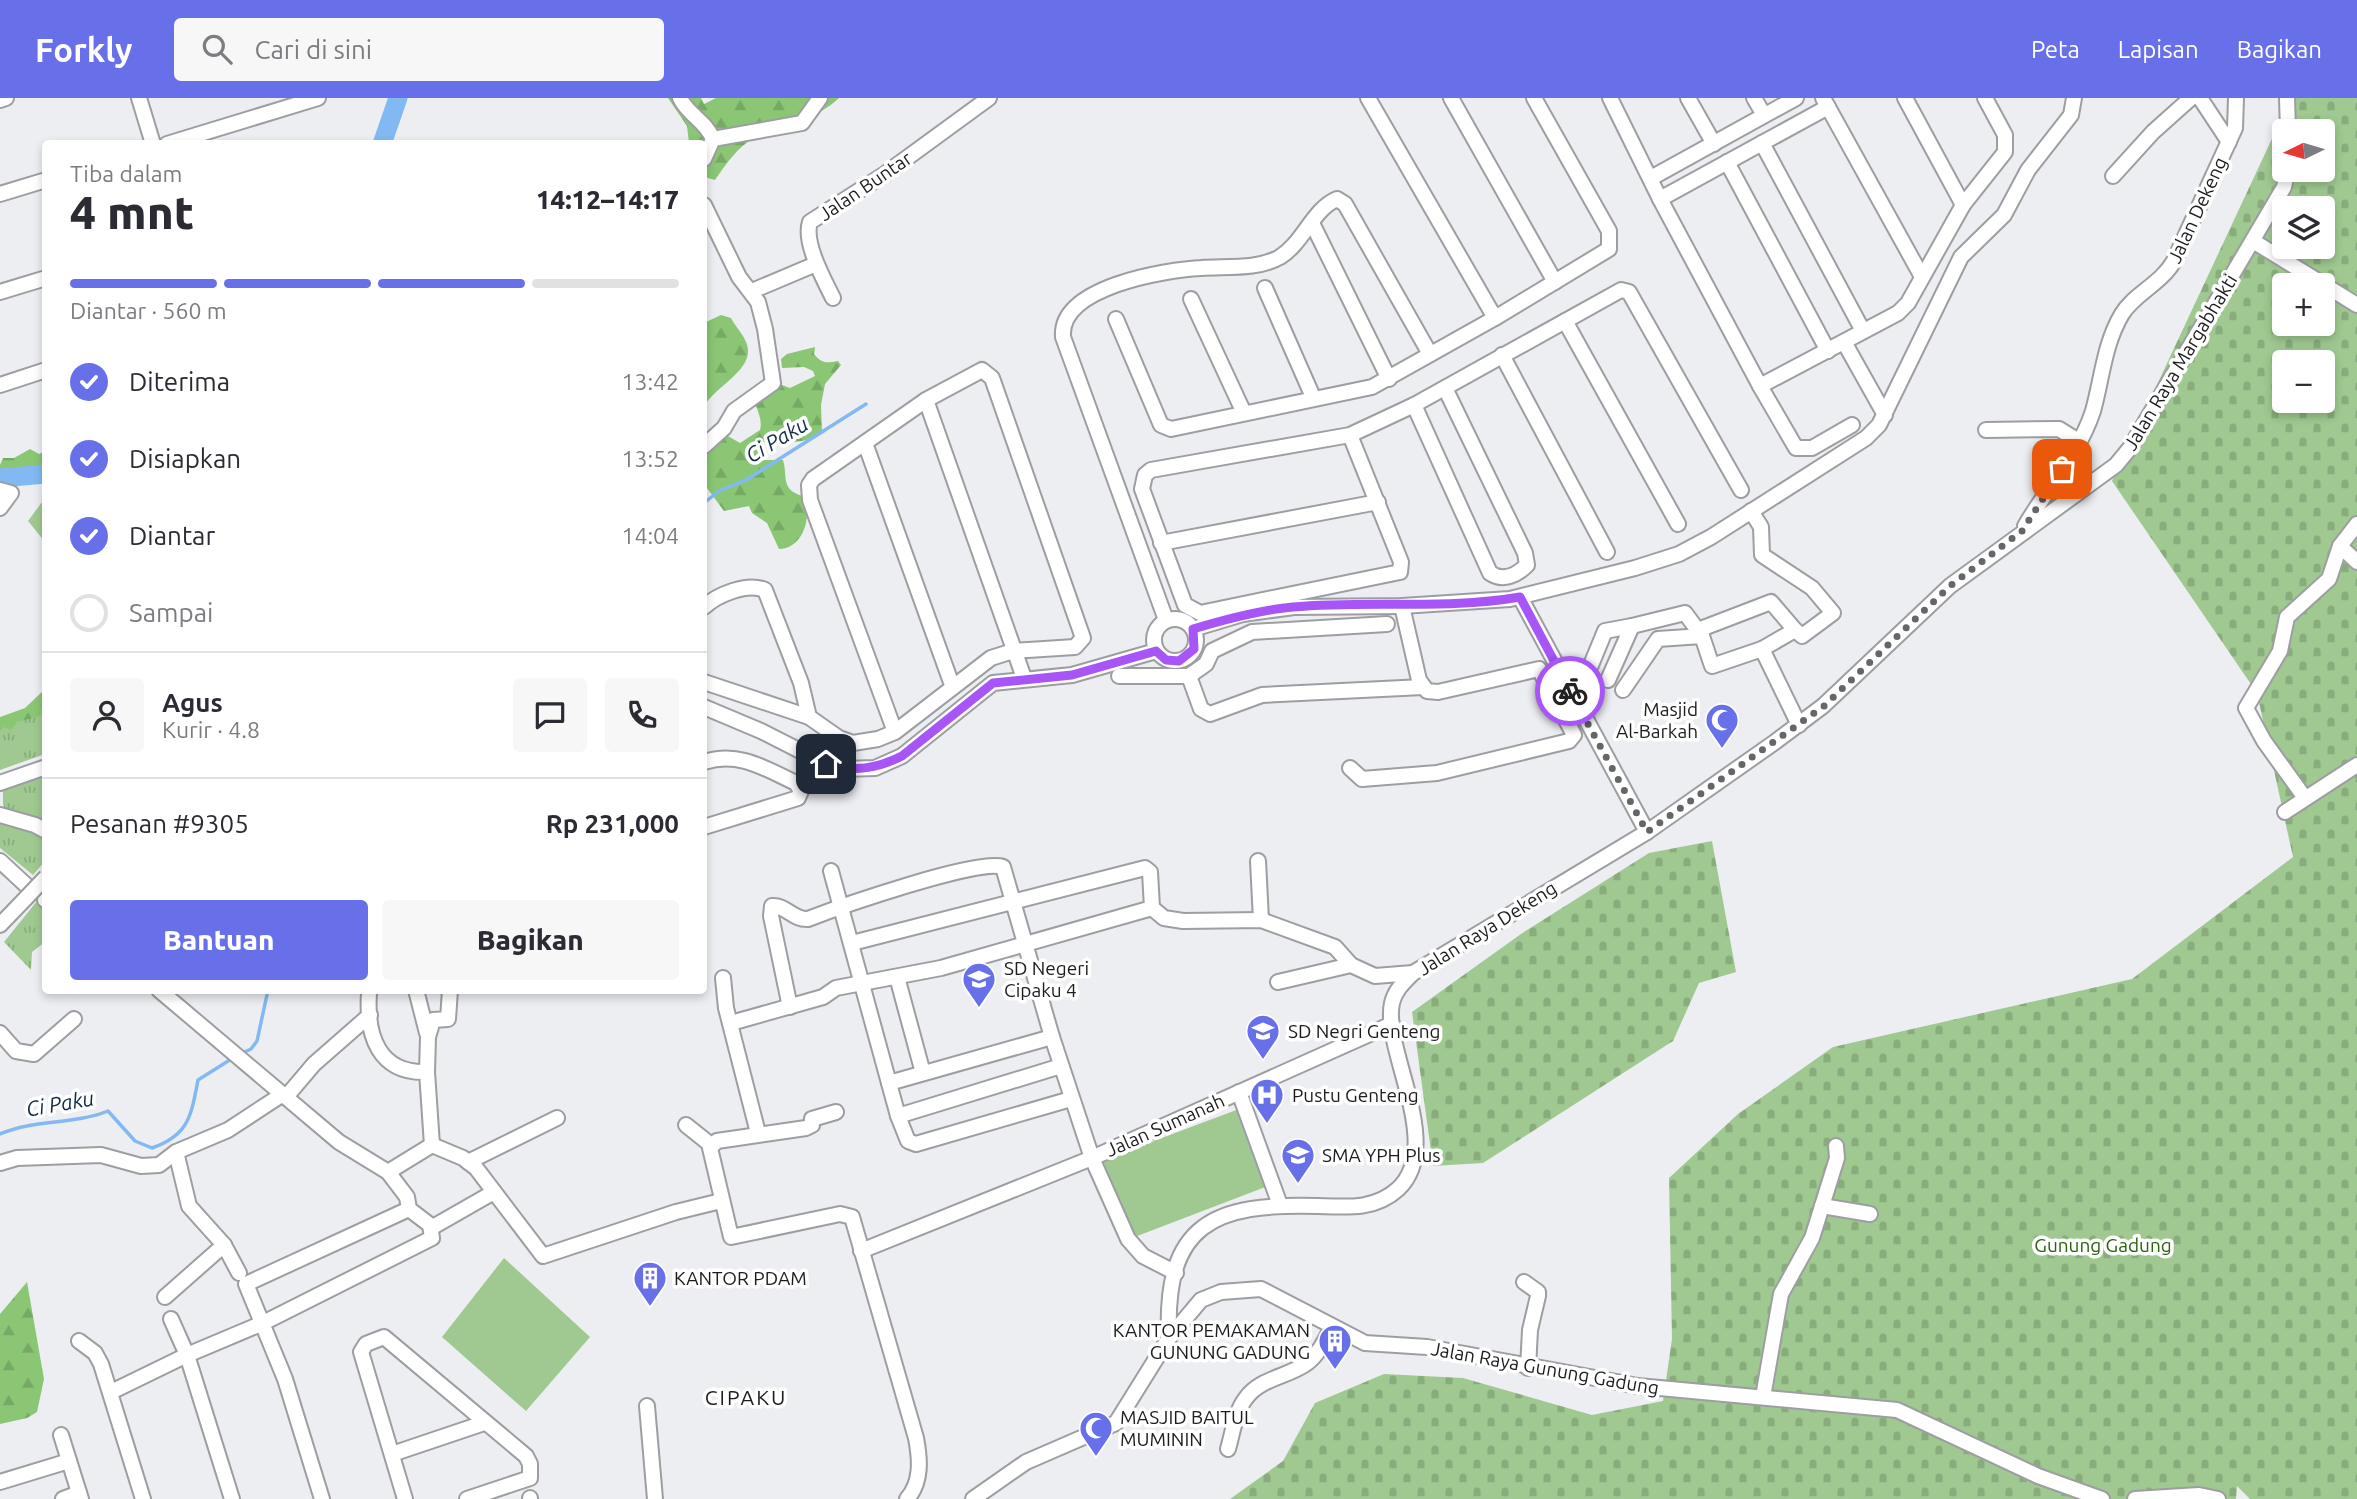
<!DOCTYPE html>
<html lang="id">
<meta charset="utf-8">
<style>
body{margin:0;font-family:Ubuntu,sans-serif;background:#f7f7f7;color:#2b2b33;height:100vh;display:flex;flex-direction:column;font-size:26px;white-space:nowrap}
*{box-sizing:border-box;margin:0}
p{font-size:23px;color:#7c7c81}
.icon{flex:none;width:38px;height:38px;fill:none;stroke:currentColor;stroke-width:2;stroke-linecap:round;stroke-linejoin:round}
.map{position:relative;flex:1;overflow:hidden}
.drawer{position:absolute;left:42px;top:42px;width:665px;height:854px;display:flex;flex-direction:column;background:#fff;border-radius:7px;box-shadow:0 4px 10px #0003}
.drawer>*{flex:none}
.needle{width:46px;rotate:265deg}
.buttons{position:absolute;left:2272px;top:21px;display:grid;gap:14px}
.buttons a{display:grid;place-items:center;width:63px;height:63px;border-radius:7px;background:#fff;box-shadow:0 4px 10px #0003;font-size:35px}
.pin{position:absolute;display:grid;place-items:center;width:60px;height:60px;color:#fff;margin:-30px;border-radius:14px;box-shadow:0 4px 10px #0006}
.courier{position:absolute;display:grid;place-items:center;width:70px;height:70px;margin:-35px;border:5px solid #a855f7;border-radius:50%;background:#fff;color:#222;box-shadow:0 2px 9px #0007}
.overview em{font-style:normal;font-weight:800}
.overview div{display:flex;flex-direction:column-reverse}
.overview{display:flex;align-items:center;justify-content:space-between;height:119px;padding:0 28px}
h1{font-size:46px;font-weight:800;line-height:52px}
.bar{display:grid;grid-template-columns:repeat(4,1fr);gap:10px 7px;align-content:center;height:84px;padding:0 28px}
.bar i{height:9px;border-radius:5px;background:#e1e1e2}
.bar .selected{background:#6770e9}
.bar p{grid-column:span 4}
.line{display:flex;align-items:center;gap:18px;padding:0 28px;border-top:2px solid #e1e1e2}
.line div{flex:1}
.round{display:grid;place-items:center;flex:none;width:74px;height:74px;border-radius:7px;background:#f7f7f7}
ol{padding:0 28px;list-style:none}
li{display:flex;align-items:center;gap:21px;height:77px}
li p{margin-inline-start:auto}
li .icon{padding:7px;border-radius:50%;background:#6770e9;color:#fff;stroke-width:4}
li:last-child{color:#7c7c81}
li i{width:38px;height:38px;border:4px solid #e1e1e2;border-radius:50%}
.button{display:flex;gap:14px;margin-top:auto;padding:14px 28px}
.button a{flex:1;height:80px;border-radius:7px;background:#6770e9;color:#fff;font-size:28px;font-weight:800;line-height:80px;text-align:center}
.button a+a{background:#f7f7f7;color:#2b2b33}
header{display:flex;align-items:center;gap:42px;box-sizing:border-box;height:98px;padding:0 35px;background:#6770e9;color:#fff}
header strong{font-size:33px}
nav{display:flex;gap:38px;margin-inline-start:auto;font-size:24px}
.search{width:490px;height:63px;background:#f7f7f7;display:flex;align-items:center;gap:18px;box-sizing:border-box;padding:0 24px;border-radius:7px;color:#7c7c81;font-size:26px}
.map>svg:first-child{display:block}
.grass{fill:url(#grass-tufts)}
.forest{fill:url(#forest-firs)}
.cemetery{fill:url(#cemetery-stones);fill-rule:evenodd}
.garden{fill:#9fc990}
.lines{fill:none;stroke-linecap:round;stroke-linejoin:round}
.stream{stroke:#83b9f3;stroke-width:3.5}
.river{stroke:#83b9f3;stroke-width:19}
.minor-casing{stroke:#9d9ea1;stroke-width:18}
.minor{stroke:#fff;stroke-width:14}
.minor-bridge-casing{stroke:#9d9ea1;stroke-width:18;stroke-linecap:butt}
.minor-bridge{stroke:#fff;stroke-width:14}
.done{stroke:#656668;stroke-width:7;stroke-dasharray:0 12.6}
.route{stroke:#a855f7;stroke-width:9}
.labels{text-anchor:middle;stroke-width:7;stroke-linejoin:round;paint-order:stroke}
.street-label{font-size:19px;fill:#1c1c1e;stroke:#fff}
.poi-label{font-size:19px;fill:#1c1c1e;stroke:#fff;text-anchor:start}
.park-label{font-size:19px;fill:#2a610d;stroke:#fff}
.water-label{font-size:21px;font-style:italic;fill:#0e2b48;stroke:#fff}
.neighbourhood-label{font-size:21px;letter-spacing:2px;fill:#1c1c1e;stroke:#fff}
</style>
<header>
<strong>Forkly</strong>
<div class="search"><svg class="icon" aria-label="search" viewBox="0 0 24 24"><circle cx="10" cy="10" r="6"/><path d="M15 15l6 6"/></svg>Cari di sini</div>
<nav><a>Peta</a><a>Lapisan</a><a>Bagikan</a></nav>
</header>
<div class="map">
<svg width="2357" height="1401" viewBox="0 0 2357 1401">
<defs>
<pattern id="grass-tufts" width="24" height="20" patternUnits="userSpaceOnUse" patternTransform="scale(1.75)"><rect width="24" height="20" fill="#9fc990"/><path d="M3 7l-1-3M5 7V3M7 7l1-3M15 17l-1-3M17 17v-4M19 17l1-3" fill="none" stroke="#88ac7c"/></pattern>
<pattern id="forest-firs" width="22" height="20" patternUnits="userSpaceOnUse" patternTransform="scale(1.75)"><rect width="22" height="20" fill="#8ac674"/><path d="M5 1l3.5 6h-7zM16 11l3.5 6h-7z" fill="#76aa64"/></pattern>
<pattern id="cemetery-stones" width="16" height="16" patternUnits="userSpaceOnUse" patternTransform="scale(1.75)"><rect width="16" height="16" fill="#9fc990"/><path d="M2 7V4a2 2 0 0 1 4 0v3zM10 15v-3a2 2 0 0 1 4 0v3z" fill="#88ac7c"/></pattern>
</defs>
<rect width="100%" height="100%" fill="#edeef2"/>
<g class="grass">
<polygon points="45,400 45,444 28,423"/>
<polygon points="45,595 45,656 0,672 0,625 7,625"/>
<polygon points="45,675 45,722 6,714 3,706 3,693"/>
<polygon points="0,722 37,730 45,738 45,763 33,777 0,750"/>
<polygon points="41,798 45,802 45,844 32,854 31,872 4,844"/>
</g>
<g class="forest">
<path d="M668 0H701L704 6 716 0H839C815 23 784 24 756 39 738 48 726 66 715 82L704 79V46L689 45 687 28Z"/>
<path d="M721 217 731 220C735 228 743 236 746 244 758 271 714 288 704 309V225Z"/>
<path d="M815 249 814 256C822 266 827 265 838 263L841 267 825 286 821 307 822 335C793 351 790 339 762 344L758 351 763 362H783C788 378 780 391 802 398 814 417 803 451 779 451L767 425 752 415 749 408 724 413 707 390 704 395V345L726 337 740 345 760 332C764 319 752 305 752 291 762 277 777 285 790 290L815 278 813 273 804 269 782 270 781 261 787 256Z"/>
<path d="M30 351 39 356 45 353V379C29 380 17 386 0 389V367L3 360H14Z"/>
<polygon points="45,591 45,603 40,618 17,624 11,632 4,629 0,633 0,619 25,610"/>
<polygon points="27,1184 44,1281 37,1314 27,1320 0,1326 0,1216"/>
</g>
<g class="cemetery">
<path d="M2291 0H2357V1401H2250L2237 1388 2236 1401H1230L1283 1363 1315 1305 1384 1276 1463 1280 1592 1317 1663 1303 1672 1241 1669 1080 1738 1016 1833 949 2132 881 2293 759 2257 595 2112 383ZM2284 33H2322V72H2284ZM2284 110H2322V149H2284ZM2284 187H2322V226H2284ZM2284 264H2322V303H2284Z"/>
<polygon points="1712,743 1736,874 1699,885 1673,943 1483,1065 1433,1068 1412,914 1521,836 1649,755"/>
</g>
<g class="garden">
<polygon points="1239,1011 1268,1088 1132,1140 1103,1062"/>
<polygon points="504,1160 590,1239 526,1313 442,1239"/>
</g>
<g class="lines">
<g class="stream">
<polyline points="704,405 719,393 746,382 866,306"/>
<polyline points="240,956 251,951 257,943 268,892"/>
<path d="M0 1036C34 1021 73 1027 108 1013L135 1043 152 1050C189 1037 191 1018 198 982L233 960"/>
</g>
<g class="river">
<polyline points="382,46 398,0"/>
<polyline points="0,380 46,376"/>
</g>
<defs>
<g id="minor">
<polyline points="139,0 153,46"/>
<path d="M680 0C688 17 706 23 713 41L704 61"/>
<polyline points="1368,0 1495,220 1609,151 1609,133 1534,0"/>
<polyline points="1451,0 1555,184"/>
<polyline points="1610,0 1660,101 1760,288 1898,215 1908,205 1963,107 2005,54 2005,37 1985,0"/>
<polyline points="1688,0 1714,46"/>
<polyline points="1754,0 1764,17"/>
<polyline points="1823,0 1921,177"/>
<polyline points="1905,0 1963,107"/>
<polyline points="2200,0 2229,44"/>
<polyline points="2287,0 2288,33"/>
<polyline points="0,2 6,0"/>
<polyline points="713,41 802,25 820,0"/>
<polyline points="1762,45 1863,233"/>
<polyline points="167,46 318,0"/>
<polyline points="1727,64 1828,253"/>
<polyline points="2113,78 2153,34 2191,0"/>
<polyline points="1651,80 1796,0"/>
<polyline points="0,96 46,82"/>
<polyline points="1660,101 1828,9"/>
<polyline points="704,107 739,179 758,204 765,231 773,285 734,313 724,330 704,348"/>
<polyline points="1312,125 1389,281"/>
<polyline points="2253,143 2357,207"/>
<polyline points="1265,190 1313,299"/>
<polyline points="752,193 816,166"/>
<polyline points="0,194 46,180"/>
<path d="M833 200C824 182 803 144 810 124L885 76 989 0"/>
<polyline points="1191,201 1244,315"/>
<polyline points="1116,221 1161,327 1171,331 1372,289 1495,220"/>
<polyline points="1565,223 1678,426"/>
<polyline points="1844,244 1885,317"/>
<polyline points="1502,257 1607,454"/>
<polyline points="0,287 46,272"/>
<polyline points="1760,288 1796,350 1812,350 1852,327"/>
<polyline points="926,302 1024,580"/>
<path d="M1414 307 1490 475C1503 484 1517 477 1527 467L1525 455 1445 290"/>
<polyline points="1986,332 2059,331 2080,344"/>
<polyline points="1350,337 1401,464 1400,474 1200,515 1185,507 1142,391 1145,377 1151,372 1350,337 1414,307 1621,192 1629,194 1741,392"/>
<polyline points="865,345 952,587"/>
<polyline points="0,392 11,395 0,410"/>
<polyline points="1751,413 1761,429 1762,457 1812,490 1833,515 1802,538 1795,532"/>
<path d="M2025 428C2047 390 2079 356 2093 313 2102 281 2104 246 2122 216 2135 195 2161 186 2174 163L2235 30 2236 0"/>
<polyline points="1161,445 1378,404"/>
<polyline points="2340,448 2357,464"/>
<polyline points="1520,499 1647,734"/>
<path d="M704 509C717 497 747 484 765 492L801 585 809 619"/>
<circle cx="1175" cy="542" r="21"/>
<path d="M1166 522 1063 239C1059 189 1164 172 1201 170 1226 168 1257 172 1280 159 1303 145 1313 111 1337 101L1345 106 1430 256"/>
<polyline points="1193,531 1243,516 1294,509 1402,508 1510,501 1635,470 1679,456 1711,439 1866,340 1879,327 1961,159 2004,117 2028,72 2071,17 2074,0"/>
<polyline points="1698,532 1771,504 1795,532 1762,551"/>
<polyline points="1591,567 1605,533 1632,528"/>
<polyline points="1119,578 1189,578 1206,566 1212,553 1252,534 1387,526"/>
<polyline points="1189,578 1201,611 1210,616 1262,597 1423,589"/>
<polyline points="1608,582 1632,528 1685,515 1702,538"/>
<polyline points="704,584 809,619 839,640 853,645 878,641 895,634 810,402 809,387 813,381 926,302 982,272 992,280 1083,540 1075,549 1013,553 991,560 895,634"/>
<polyline points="1623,592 1658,541 1702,538 1712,568 1762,551 1799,627"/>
<polyline points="704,609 761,633 826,666 844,671 875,670 902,658 993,585 1072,577 1156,553"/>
<path d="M704 664C739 653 764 670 796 685L801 693 798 700 704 729"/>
<polyline points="1350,670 1362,681 1437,675 1569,643 1574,637 1539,571 1438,594 1427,593 1419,582 1402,508"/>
<polyline points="0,685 46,669"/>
<polyline points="2305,700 2264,643 2246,610 2280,553 2287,519 2329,481 2340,448 2357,426"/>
<polyline points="2285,714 2357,667"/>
<polyline points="0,717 35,727 46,733"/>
<polyline points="0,763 27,788"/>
<polyline points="1258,763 1261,822"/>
<polyline points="831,773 898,1018 908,1043 916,1046 1071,1001"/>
<polyline points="45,802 46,802"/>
<polyline points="0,827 26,800"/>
<polyline points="852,845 1145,770 1150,774 1152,810"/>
<polyline points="897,879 923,975"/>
<polyline points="723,880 726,910 758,1035"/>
<polyline points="1278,884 1351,867"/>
<polyline points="416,892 427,935"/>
<path d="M369 895C366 938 379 976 427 974L432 1047"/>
<path d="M790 909 771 818 772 808C786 807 793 822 808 821 839 809 979 760 1003 769L1052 939 1092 1060 1128 1141 1143 1158 1176 1175"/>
<polyline points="731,925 823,899 836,890 941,870 1152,810 1164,820 1183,823 1261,822 1335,849 1351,867 1375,878 1413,875"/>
<polyline points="0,935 16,953 34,956 74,921"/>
<polyline points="427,974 428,939 433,922 448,921 450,892"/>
<polyline points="889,985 1052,939"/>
<polyline points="1239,994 1280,1107"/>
<polyline points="286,999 314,966 370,917"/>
<path d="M836 1014 812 1021V1027L806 1030 717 1043 710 1050 731 1139 840 1116 852 1119 916 1340C920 1361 922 1384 907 1401"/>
<polyline points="898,1018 1061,968"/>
<polyline points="686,1027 711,1047"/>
<polyline points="176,1054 189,1108 224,1147 239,1175"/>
<polyline points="468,1064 557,1020"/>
<polyline points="0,1065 17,1060 101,1057 141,1068 159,1067 176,1054 228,1032 283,996"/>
<polyline points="388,1074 432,1047 463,1060 476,1070 543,1158 676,1114 721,1103"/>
<polyline points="1822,1108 1837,1060 1836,1048"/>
<polyline points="431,1130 494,1094"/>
<polyline points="861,1153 1092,1060 1392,926"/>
<polyline points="1524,1184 1538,1194 1538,1198 1530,1232 1528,1270"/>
<polyline points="165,1199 224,1147"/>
<polyline points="171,1221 187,1257 232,1401"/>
<path d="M1169 1240C1164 1125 1214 1105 1318 1108 1347 1109 1375 1112 1398 1091 1445 1047 1382 952 1392 905 1395 892 1404 884 1413 875L1647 734 1775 644 1823 608 1950 488 2116 367 2130 350 2284 89 2288 72"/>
<polyline points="79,1243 95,1255 101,1266 143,1401"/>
<polyline points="111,1294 187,1257 263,1225 432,1140 430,1127 409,1111 407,1099 388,1074 339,1044 159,892"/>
<polyline points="1763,1299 1781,1196 1812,1140 1822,1108 1870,1116"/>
<polyline points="647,1308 655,1401"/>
<polyline points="61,1337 81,1401"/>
<path d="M1228 1351C1233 1334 1235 1314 1246 1300 1260 1280 1288 1279 1307 1265 1319 1256 1325 1242 1332 1229"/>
<polyline points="392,1356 484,1325"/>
<polyline points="0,1384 69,1363"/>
<polyline points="530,1400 530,1401"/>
<polyline points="63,1401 79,1395"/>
<polyline points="322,1401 285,1281 246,1186 409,1111"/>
<polyline points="405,1401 361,1254 366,1246 384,1239 526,1358 530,1366 530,1380 467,1401"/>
<polyline points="973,1401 1026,1364 1116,1325 1169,1240 1201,1202 1221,1194 1261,1191 1365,1245 1427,1249 1638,1288 1897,1312 2038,1378 2102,1401"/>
<polyline points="2135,1401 2199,1397 2218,1401"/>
</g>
</defs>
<use href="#minor" class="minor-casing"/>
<use href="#minor" class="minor"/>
<defs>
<polyline id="minor-bridge" points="26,800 46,779"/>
</defs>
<use href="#minor-bridge" class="minor-bridge-casing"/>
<use href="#minor-bridge" class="minor-bridge"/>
</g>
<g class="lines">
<polyline class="done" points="1570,593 1647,734 1824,608 1950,488 2022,433 2062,371"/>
<path class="route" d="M826 666C854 674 876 671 902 658L993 585 1072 577 1156 553 1166 562 1179 563 1194 551 1193 531C1226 521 1259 512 1293 509 1369 502 1445 512 1520 499L1570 593"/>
</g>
<defs>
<symbol id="mosque-pin" viewBox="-11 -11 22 30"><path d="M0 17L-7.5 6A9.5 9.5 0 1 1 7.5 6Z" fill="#6770e9" stroke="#fff"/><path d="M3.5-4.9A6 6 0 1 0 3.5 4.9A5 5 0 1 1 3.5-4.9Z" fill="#fff"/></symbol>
<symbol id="school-pin" viewBox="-11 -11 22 30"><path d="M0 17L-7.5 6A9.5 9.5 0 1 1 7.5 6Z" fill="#6770e9" stroke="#fff"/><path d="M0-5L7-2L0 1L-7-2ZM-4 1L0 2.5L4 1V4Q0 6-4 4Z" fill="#fff"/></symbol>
<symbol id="hospital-pin" viewBox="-11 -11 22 30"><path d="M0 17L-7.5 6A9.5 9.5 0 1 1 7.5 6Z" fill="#6770e9" stroke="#fff"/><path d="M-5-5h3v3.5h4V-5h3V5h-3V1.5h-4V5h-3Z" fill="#fff"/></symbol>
<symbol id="building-pin" viewBox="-11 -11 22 30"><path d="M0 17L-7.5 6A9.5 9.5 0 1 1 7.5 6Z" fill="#6770e9" stroke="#fff"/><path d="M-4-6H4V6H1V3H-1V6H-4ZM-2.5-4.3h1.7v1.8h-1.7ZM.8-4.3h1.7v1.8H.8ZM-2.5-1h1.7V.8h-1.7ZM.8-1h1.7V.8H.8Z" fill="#fff"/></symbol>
</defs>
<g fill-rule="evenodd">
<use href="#mosque-pin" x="1703" y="603" width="38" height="52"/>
<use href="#school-pin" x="960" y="862" width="38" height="52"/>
<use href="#school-pin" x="1244" y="914" width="38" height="52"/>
<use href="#hospital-pin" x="1248" y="978" width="38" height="52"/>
<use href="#school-pin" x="1279" y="1038" width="38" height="52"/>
<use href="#building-pin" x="631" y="1161" width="38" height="52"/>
<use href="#building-pin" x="1316" y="1224" width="38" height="52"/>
<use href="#mosque-pin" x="1077" y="1311" width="38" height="52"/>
</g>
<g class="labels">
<g class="street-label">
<text transform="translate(865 88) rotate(-34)" y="7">Jalan Buntar</text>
<text transform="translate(2197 112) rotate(-65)" y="7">Jalan Dekeng</text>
<text transform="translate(2180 264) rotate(-59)" y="7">Jalan Raya Margabhakti</text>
<text transform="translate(1487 830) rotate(-32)" y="7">Jalan Raya Dekeng</text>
<text transform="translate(1165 1027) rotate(-24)" y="7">Jalan Sumanah</text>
<text transform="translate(1545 1270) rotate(10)" y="7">Jalan Raya Gunung Gadung</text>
</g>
<g class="poi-label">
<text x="1698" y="618" text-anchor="end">Masjid<tspan x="1698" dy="22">Al-Barkah</tspan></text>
<text x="1004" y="877">SD Negeri<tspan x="1004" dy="22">Cipaku 4</tspan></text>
<text x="1288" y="940">SD Negri Genteng</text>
<text x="1292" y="1004">Pustu Genteng</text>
<text x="1322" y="1064">SMA YPH Plus</text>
<text x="674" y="1187">KANTOR PDAM</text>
<text x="1310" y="1239" text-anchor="end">KANTOR PEMAKAMAN<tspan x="1310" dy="22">GUNUNG GADUNG</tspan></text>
<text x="1120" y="1326">MASJID BAITUL<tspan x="1120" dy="22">MUMININ</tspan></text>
</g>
<g class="park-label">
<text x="2103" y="1154">Gunung Gadung</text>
</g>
<g class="water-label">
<text transform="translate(777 342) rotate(-31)" y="7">Ci Paku</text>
<text transform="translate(60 1006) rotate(-10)" y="7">Ci Paku</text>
</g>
<g class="neighbourhood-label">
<text x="746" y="1307">CIPAKU</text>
</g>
</g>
</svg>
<div class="buttons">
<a><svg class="needle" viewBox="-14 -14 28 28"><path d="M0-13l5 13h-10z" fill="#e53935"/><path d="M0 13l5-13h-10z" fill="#7c7c81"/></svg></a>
<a><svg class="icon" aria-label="layers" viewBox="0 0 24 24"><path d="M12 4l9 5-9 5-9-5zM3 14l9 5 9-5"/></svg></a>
<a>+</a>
<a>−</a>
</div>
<div class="pin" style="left:2062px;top:371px;background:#ea580c"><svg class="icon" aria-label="bag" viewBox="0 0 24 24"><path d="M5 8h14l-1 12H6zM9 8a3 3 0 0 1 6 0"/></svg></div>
<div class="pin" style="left:826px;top:666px;background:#1f2937"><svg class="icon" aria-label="home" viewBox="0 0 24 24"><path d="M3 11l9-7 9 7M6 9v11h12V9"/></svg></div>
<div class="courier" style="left:1570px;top:593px"><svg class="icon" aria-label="bike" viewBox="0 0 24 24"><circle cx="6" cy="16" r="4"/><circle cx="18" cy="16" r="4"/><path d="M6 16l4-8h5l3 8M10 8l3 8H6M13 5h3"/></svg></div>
<section class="drawer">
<div class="overview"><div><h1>4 mnt</h1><p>Tiba dalam</p></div><em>14:12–14:17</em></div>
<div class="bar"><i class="selected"></i><i class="selected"></i><i class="selected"></i><i></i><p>Diantar · 560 m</p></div>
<ol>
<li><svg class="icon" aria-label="check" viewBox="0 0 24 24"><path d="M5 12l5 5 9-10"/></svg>Diterima<p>13:42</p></li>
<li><svg class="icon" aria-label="check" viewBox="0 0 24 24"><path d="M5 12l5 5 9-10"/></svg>Disiapkan<p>13:52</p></li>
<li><svg class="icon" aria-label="check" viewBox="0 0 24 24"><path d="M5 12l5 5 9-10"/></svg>Diantar<p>14:04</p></li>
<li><i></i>Sampai</li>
</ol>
<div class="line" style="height:126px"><a class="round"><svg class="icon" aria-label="person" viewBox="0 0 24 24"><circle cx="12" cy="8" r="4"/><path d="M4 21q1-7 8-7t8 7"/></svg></a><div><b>Agus</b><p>Kurir · 4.8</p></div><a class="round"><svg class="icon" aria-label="chat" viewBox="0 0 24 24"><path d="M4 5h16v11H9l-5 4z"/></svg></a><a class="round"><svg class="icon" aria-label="phone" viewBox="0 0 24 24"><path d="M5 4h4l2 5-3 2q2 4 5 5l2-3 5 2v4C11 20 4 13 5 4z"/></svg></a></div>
<div class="line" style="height:91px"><div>Pesanan #9305</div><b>Rp 231,000</b></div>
<div class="button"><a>Bantuan</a><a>Bagikan</a></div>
</section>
</div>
